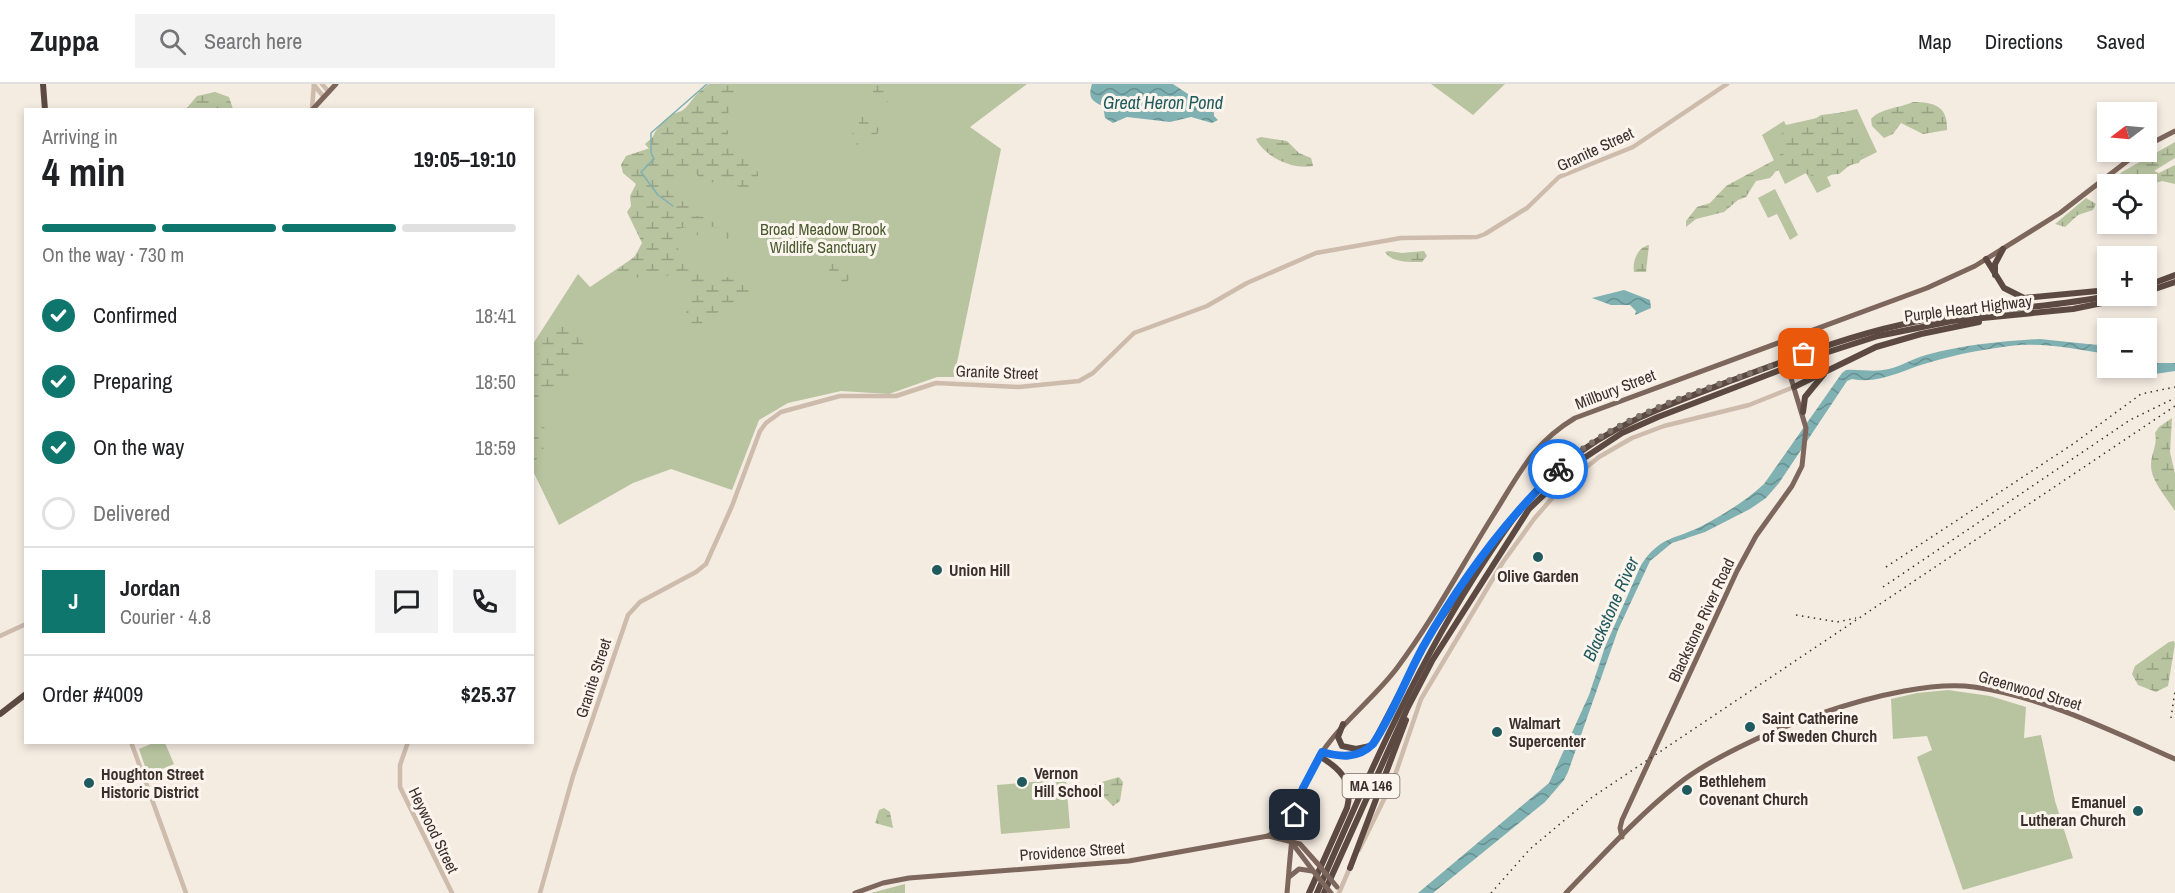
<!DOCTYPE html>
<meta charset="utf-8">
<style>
body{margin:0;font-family:"Archivo Narrow",sans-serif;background:#f2f2f2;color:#202124;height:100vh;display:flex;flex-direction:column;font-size:22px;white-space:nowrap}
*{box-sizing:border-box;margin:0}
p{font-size:20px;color:#757577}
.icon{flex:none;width:33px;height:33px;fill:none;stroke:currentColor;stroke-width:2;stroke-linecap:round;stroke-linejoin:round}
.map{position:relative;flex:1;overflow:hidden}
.sheet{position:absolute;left:24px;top:24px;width:510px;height:636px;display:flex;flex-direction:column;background:#fff;border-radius:0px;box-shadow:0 3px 9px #0003}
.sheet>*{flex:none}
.needle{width:39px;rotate:254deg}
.controls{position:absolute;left:2097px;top:18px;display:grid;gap:12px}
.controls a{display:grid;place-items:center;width:60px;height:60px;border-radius:0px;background:#fff;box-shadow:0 3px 9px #0003;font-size:30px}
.pin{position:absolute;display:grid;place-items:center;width:51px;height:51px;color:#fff;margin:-26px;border-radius:12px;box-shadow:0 3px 9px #0006}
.courier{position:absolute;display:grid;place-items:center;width:60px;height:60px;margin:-30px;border:4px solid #1a73e8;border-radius:50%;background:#fff;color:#222;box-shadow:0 2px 8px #0007}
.headline em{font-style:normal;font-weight:700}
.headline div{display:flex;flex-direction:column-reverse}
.headline{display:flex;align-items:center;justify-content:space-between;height:102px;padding:0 18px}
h1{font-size:39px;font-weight:700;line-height:45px}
.bar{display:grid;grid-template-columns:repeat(4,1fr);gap:9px 6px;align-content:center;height:72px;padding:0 18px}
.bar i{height:8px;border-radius:4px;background:#e0e0e0}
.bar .selected{background:#0f766e}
.bar p{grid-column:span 4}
.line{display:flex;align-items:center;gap:15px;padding:0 18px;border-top:2px solid #e0e0e0}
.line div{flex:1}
.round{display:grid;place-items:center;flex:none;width:63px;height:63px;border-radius:0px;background:#f2f2f2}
ol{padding:0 18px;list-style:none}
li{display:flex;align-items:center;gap:18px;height:66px}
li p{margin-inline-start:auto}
li .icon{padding:6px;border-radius:50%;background:#0f766e;color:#fff;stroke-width:4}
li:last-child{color:#757577}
li i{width:33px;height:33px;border:3px solid #e0e0e0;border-radius:50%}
header{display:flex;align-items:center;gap:36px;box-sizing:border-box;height:84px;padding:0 30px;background:#fff;border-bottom:2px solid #e0e0e0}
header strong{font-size:28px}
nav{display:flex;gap:33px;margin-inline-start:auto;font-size:21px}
.search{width:420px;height:54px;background:#f2f2f2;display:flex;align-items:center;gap:15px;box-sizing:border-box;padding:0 21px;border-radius:0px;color:#757577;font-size:22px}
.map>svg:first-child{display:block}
.green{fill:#b8c4a0}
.wetland{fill:url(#wetland-marsh)}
.water{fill:url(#water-waves)}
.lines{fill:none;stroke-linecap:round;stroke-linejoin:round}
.stream{stroke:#7fb0b2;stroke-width:1.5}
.minor{stroke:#cdbbac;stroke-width:4.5}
.major{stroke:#7d675c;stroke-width:5}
.highway{stroke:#5c4a42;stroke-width:6}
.rail{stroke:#3b302b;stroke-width:1.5;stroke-dasharray:1.5 4.5;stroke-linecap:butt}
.major-bridge{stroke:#7d675c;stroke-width:5}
.done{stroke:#7c716b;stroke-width:6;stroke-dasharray:0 10.8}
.route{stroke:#1a73e8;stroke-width:8}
.poi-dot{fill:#1f5a5e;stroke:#fbf5ee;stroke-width:2}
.labels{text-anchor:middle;stroke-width:6;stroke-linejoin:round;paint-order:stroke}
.shield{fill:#fbf5ee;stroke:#756b66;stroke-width:1.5}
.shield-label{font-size:15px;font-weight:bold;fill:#3b302b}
.street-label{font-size:16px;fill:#3b302b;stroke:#fbf5ee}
.park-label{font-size:16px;fill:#4a5a2e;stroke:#fbf5ee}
.poi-label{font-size:16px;font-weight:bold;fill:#3b302b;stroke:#fbf5ee;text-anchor:start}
.water-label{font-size:18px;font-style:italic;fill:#1f5a5e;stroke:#fbf5ee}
</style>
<header>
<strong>Zuppa</strong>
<div class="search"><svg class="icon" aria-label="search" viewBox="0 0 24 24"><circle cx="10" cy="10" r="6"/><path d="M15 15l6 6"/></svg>Search here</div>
<nav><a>Map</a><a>Directions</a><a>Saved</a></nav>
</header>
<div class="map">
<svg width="2175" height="809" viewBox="0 0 2175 809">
<defs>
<pattern id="wetland-marsh" width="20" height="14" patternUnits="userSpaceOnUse" patternTransform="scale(1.5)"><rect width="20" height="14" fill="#b8c4a0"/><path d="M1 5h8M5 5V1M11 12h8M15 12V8" fill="none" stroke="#97a083"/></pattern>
<pattern id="water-waves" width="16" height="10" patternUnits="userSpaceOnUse" patternTransform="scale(1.5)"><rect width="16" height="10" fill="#7fb0b2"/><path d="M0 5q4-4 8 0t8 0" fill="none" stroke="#699091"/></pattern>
</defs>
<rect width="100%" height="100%" fill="#f4ebe1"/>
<g class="green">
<polygon points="712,0 1027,0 970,43 1001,65 954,293 937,293 889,310 841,307 788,319 759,336 732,406 671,385 633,399 559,441 533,387 533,260 578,190 590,203 642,168 659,112 676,96 645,60"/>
<polygon points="1431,0 1505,0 1473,31"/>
<polygon points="1857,25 1877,68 1827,93 1831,102 1817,109 1806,89 1785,100 1762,51 1784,37 1786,41"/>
<polygon points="1775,105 1798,151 1790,156 1777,130 1768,134 1758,114"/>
<polygon points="1948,606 1990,612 2026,623 2024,654 2041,651 2055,717 2073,774 1963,806 1917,673 1932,666 1927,652 1893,655 1891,615 1917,609"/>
<polygon points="153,659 165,659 174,680 148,691 139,665"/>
<polygon points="1066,695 1070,744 1001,750 997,701"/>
<polygon points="1061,765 1061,774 1032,776 1032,766"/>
<polygon points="905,800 905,809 871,809"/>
</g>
<g class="wetland">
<path d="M709 0H738L739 11 722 39 728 47V61L733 65 744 64 749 68 750 78 758 88C758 98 759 104 748 107L727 97 704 99 692 85 684 82 674 102 681 117 689 119 697 132 724 136 734 149 727 155 723 144 703 142 697 152 688 143 676 145 672 156 684 173 686 185C692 188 725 195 732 193 738 192 741 191 747 191L750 210C740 225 723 224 708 233 702 236 702 243 694 245L685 234 687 224 694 214 684 194 662 191 618 196 613 195 612 191 635 172 642 159 627 128 631 122 630 112 636 100 623 89 621 81 626 72 650 64C651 50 661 37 673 30 677 28 684 27 686 24 695 12 696 10 709 0Z"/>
<polygon points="873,0 896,0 896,5 888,18 873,14"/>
<polygon points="215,8 229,13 233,25 186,25 197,12"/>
<path d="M1913 18C1934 18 1948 22 1947 46L1923 50 1901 39 1893 50 1884 54 1872 42 1871 35C1881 24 1900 24 1913 18Z"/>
<polygon points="862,25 876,34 880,46 877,50 863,53 855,64 850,62 849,58 855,43 860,41 856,34"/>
<polygon points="1846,28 1867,60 1859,79 1850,81 1839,90 1812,92 1789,83 1776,87 1770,94 1756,97 1746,113 1738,116 1724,128 1696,135 1686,143 1686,137 1697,123 1710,119 1726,102 1778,74 1784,64 1782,49 1788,41 1810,38 1821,31"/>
<path d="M1261 53 1287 57 1299 69 1311 74 1313 82C1293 86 1265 73 1256 55Z"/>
<polygon points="2175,58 2175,74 2154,87 2159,89 2175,81 2175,100 2162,97 2147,102 2108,100 2107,116 2098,109 2122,88"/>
<polygon points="2086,114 2096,120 2093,126 2078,131 2065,143 2055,140"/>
<polygon points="829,132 834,132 847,147 843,152 834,150 829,141"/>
<path d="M1649 161 1646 188H1634C1632 177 1638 163 1649 161Z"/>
<path d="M1389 167 1402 169 1424 167 1427 172 1422 178C1410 178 1392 179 1385 168Z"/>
<polygon points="838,175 855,189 841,204 841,195 833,194 827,182 831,176"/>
<path d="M565 236 572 241 586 264 568 273 567 280 572 285 571 292C553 292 556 312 533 315V277L542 264 543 252 551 243Z"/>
<path d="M2172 334 2170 368 2175 390V427C2167 414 2151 397 2151 381 2151 370 2158 360 2155 349L2159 343Z"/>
<polygon points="533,337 550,347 552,351 537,375 533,377"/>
<polygon points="2169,558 2174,557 2175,560 2168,602 2156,608 2138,601 2132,590 2135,582"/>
<polygon points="1119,693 1123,698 1120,717 1113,722 1096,705 1095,700"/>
<polygon points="884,724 890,728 893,744 875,739 879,726"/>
</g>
<g class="water">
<path d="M1092 0H1173L1191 12 1213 16 1214 32 1218 36 1212 39 1191 33 1170 38 1127 33 1113 39 1105 34 1103 22C1091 17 1088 13 1092 0Z"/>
<polygon points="1624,206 1650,216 1651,224 1635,231 1636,227 1630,221 1611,221 1592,214"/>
<path d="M2040 255 2107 262V270C2073 265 2038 257 2003 263 1979 266 1954 271 1931 278 1904 285 1879 301 1852 295L1847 297 1779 399 1766 414 1750 425 1705 448 1672 459 1650 477 1618 546 1568 688 1564 696 1545 718 1433 809H1418L1549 699 1589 611 1605 563 1641 481C1660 452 1674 456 1702 442 1724 430 1746 417 1764 400L1842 289 1846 286C1858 285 1871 288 1883 286 1899 284 1911 275 1926 271 1964 261 2001 257 2040 255Z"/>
<polygon points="2147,276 2158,279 2175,279 2175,287 2155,290 2143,284 2146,284"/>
</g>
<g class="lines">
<polyline class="stream" points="673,122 658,111 641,88 654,75 651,69 651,49 707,0"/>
<g class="minor">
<polyline points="322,0 328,7"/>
<polyline points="314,1 323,12"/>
<polyline points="312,24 314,0"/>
<polyline points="0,552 26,540"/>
<polyline points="131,658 186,809"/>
<polyline points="408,658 400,681 400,703 452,809"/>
<polyline points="1359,766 1393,697 1421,615 1503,478 1534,435 1560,405 1599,373 1632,354 1664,342 1749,321 1794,303"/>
<polyline points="540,809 573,692 628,531 640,518 696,488 706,480 732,422 760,347 766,339 781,328 840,312 896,312 936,299 1019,303 1079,297 1093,289 1134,249 1207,222 1247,199 1316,169 1401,154 1477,153 1485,150 1527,124 1559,93 1633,63 1727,0"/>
<polyline points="1339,809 1351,781"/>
</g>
<g class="major">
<polyline points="312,26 336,0"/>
<polyline points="2146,62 2175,47"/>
<path d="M1268 752C1295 734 1282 728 1300 707"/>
<polyline points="1622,753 1620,744 1622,736 1737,487 1756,452 1792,402 1802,382 1806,344 1790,291"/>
<polyline points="1292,759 1314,788"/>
<polyline points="1289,793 1299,785 1312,787"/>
<polyline points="855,809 883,799 909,794 1129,777 1268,752 1300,760 1317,779"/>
<path d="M1287 809C1291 768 1291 727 1310 689 1330 646 1369 621 1397 584 1433 536 1462 481 1494 430 1519 390 1533 359 1575 334L1927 204 1975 182 2060 129 2139 68"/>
<path d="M1566 809C1601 773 1638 732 1677 701 1736 653 1899 592 1974 603 2041 612 2114 648 2175 675"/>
</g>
<g class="highway">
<polyline points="43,0 45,26"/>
<polyline points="1986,175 2004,204 2024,214 2108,206"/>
<polyline points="1995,191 1995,180 2003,165"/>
<polyline points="2146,202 2175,191"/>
<polyline points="2146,208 2175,198"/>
<polyline points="1794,303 1876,263 1921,250 1979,238"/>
<polyline points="1803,328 1805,313 1824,290"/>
<polyline points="0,630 26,610"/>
<polyline points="1343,640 1338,653 1342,662 1356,665 1370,662"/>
<path d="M1322 668C1340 673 1358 675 1373 660L1430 551 1487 467"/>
<polyline points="1350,784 1406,636"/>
<path d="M1309 809 1347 724C1354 698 1340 684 1319 672"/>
<path d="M1317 809C1364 701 1410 595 1473 495 1499 454 1526 412 1563 381 1615 338 1678 317 1741 293 1793 274 1845 253 1900 241 1968 225 2039 226 2108 212"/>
<polyline points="1324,809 1408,623 1432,577 1529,425 1578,378 1622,349 1658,333 1822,270 1878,252 1952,237 2073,225 2136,212"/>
</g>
<g class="rail">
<polyline points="1886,483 2073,360 2141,310 2175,303"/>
<polyline points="1883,503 2130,336 2175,314"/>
<polyline points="1796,531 1837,538 1856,534"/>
<polyline points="2171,634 2175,607"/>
<polyline points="1491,809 1530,765 1591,714 2175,322"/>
</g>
<g class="major-bridge">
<polyline points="1781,267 1790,291"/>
<polyline points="1317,779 1337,803"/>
<polyline points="1314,788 1331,809"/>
</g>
</g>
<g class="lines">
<path class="done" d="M1558 385C1624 324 1722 301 1804 270"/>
<path class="route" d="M1295 731 1303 704 1322 668C1340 673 1358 675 1373 660 1392 632 1406 594 1423 563 1459 499 1505 437 1558 385"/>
</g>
<g class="poi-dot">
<circle cx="1538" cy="473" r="6"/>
<circle cx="937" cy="486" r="6"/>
<circle cx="1750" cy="643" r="6"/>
<circle cx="1497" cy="648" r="6"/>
<circle cx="1022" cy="698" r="6"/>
<circle cx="89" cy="699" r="6"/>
<circle cx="1687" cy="706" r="6"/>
<circle cx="2138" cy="727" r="6"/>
</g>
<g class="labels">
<rect class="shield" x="1342.5" y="690" width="57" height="24" rx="4.5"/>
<g class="shield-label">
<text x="1371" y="707">MA 146</text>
</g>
<g class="street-label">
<text transform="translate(1595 65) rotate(-25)" y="6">Granite Street</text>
<text transform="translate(1968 224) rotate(-7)" y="6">Purple Heart Highway</text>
<text transform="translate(997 288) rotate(2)" y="6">Granite Street</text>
<text transform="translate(1615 305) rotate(-21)" y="6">Millbury Street</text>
<text transform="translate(1701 536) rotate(-65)" y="6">Blackstone River Road</text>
<text transform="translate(593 594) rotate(-72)" y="6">Granite Street</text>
<text transform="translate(2030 606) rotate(16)" y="6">Greenwood Street</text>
<text transform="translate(434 746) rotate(64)" y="6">Heywood Street</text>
<text transform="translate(1072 767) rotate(-4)" y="6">Providence Street</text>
</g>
<g class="park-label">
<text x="823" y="151">Broad Meadow Brook<tspan x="823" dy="18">Wildlife Sanctuary</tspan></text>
</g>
<g class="poi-label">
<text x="949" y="492">Union Hill</text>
<text x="1538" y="498" text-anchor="middle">Olive Garden</text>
<text x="1762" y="640">Saint Catherine<tspan x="1762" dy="18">of Sweden Church</tspan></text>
<text x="1509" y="645">Walmart<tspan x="1509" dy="18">Supercenter</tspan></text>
<text x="1034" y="695">Vernon<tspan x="1034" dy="18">Hill School</tspan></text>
<text x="101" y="696">Houghton Street<tspan x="101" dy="18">Historic District</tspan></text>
<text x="1699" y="703">Bethlehem<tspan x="1699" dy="18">Covenant Church</tspan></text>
<text x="2126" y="724" text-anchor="end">Emanuel<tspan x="2126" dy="18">Lutheran Church</tspan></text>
</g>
<g class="water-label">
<text x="1163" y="25">Great Heron Pond</text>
<text transform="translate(1611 525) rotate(-66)" y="6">Blackstone River</text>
</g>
</g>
</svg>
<div class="controls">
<a><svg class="needle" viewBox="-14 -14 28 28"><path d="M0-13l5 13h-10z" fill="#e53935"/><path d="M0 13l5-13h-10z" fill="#757577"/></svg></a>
<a><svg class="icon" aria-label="locate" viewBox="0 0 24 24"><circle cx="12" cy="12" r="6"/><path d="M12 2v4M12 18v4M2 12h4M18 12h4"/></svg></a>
<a>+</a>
<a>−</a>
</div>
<div class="pin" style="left:1804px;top:270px;background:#ea580c"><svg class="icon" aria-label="bag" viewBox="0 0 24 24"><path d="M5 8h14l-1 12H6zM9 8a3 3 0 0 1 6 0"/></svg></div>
<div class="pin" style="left:1295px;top:731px;background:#1f2937"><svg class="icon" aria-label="home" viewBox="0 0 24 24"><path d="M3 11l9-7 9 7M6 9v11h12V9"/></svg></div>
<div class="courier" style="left:1558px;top:385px"><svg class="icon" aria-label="bike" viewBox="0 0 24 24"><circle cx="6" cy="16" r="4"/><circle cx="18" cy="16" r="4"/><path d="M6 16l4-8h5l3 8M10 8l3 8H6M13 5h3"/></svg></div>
<section class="sheet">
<div class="headline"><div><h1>4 min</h1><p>Arriving in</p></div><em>19:05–19:10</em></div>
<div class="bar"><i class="selected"></i><i class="selected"></i><i class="selected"></i><i></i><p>On the way · 730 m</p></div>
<ol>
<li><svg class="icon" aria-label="check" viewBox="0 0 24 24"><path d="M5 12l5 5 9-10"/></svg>Confirmed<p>18:41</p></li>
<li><svg class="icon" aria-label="check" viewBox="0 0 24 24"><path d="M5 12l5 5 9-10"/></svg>Preparing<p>18:50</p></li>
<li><svg class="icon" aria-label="check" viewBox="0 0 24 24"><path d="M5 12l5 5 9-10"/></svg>On the way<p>18:59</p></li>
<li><i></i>Delivered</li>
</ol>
<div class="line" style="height:108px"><b class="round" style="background:#0f766e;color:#fff">J</b><div><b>Jordan</b><p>Courier · 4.8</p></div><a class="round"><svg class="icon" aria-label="chat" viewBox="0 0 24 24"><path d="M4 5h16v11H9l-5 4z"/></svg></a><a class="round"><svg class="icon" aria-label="phone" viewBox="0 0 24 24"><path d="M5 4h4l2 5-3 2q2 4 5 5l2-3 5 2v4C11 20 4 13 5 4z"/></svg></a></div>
<div class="line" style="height:78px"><div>Order #4009</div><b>$25.37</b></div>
</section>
</div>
